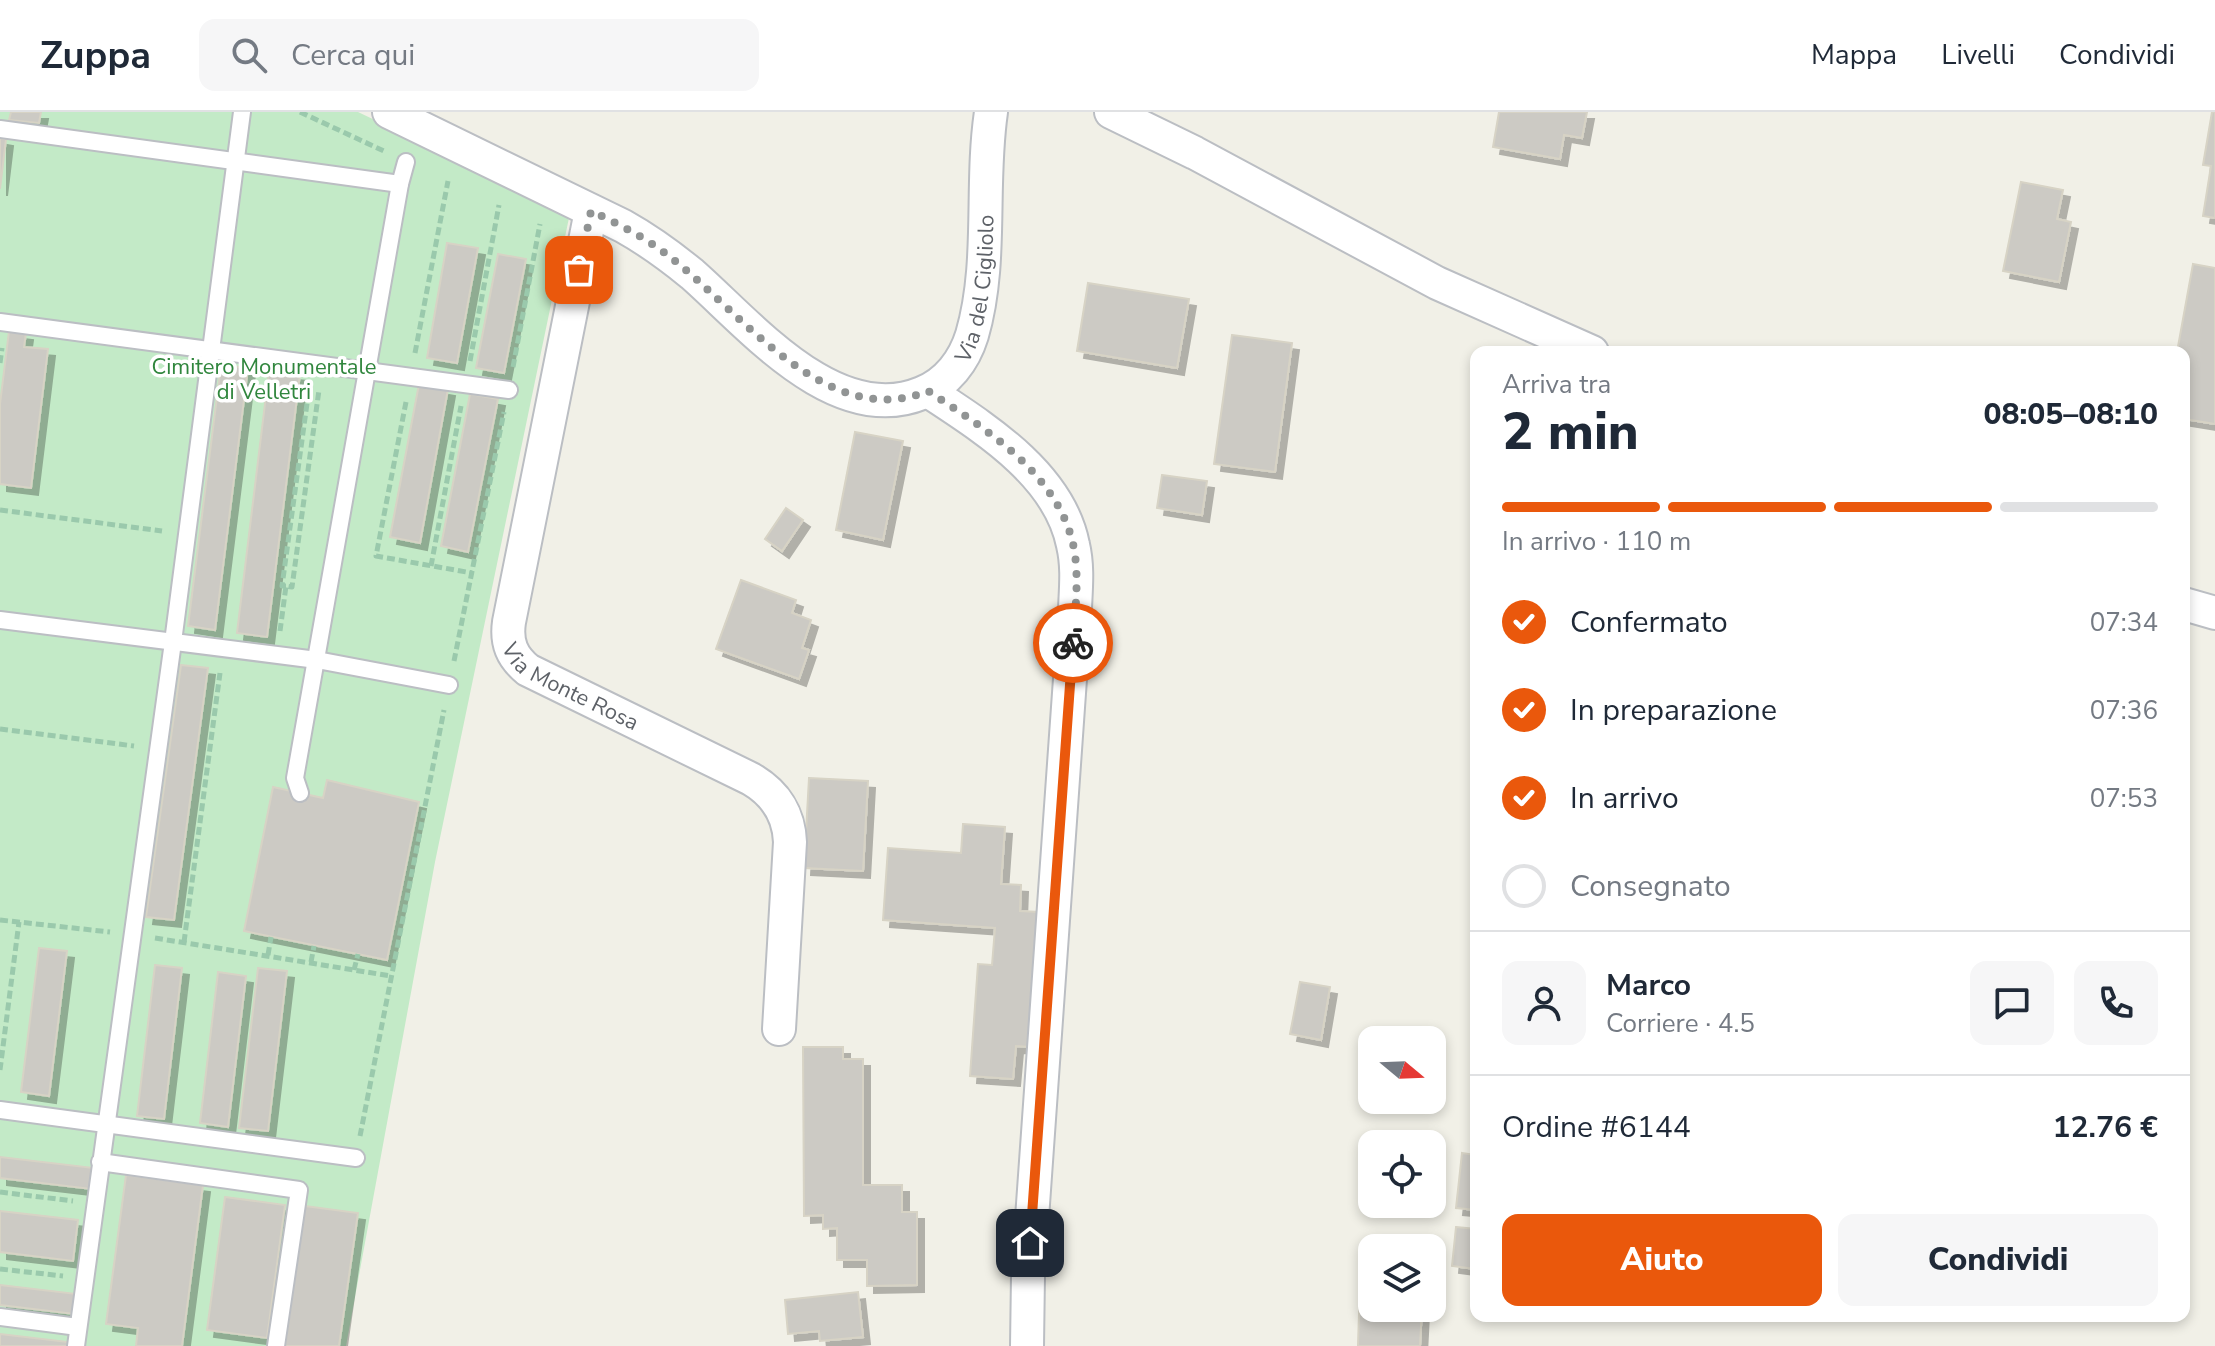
<!DOCTYPE html>
<html lang="it">
<meta charset="utf-8">
<style>
body{margin:0;font-family:"Nunito Sans",sans-serif;background:#f6f6f7;color:#1f2937;height:100vh;display:flex;flex-direction:column;font-size:30px;white-space:nowrap}
*{box-sizing:border-box;margin:0}
p{font-size:26px;color:#747a83}
.icon{flex:none;width:44px;height:44px;fill:none;stroke:currentColor;stroke-width:2;stroke-linecap:round;stroke-linejoin:round}
.map{position:relative;flex:1;overflow:hidden}
.drawer{position:absolute;left:1470px;top:234px;width:720px;height:976px;display:flex;flex-direction:column;background:#fff;border-radius:16px;box-shadow:0 4px 12px #0003}
.drawer>*{flex:none}
.needle{width:52px;rotate:109deg}
.tools{position:absolute;left:1358px;top:914px;display:grid;gap:16px}
.tools a{display:grid;place-items:center;width:88px;height:88px;border-radius:16px;background:#fff;box-shadow:0 4px 12px #0003;font-size:40px}
.pin{position:absolute;display:grid;place-items:center;width:68px;height:68px;color:#fff;margin:-34px;border-radius:16px;box-shadow:0 4px 12px #0006}
.courier{position:absolute;display:grid;place-items:center;width:80px;height:80px;margin:-40px;border:6px solid #ea580c;border-radius:50%;background:#fff;color:#222;box-shadow:0 2px 10px #0007}
.head em{font-style:normal;font-weight:800}
.head div{display:flex;flex-direction:column-reverse}
.head{display:flex;align-items:center;justify-content:space-between;height:136px;padding:0 32px}
h1{font-size:52px;font-weight:800;line-height:60px}
.bar{display:grid;grid-template-columns:repeat(4,1fr);gap:12px 8px;align-content:center;height:96px;padding:0 32px}
.bar i{height:10px;border-radius:6px;background:#e0e1e3}
.bar .on{background:#ea580c}
.bar p{grid-column:span 4}
.line{display:flex;align-items:center;gap:20px;padding:0 32px;border-top:2px solid #e0e1e3}
.line div{flex:1}
.round{display:grid;place-items:center;flex:none;width:84px;height:84px;border-radius:16px;background:#f6f6f7}
ol{padding:0 32px;list-style:none}
li{display:flex;align-items:center;gap:24px;height:88px}
li p{margin-inline-start:auto}
li .icon{padding:8px;border-radius:50%;background:#ea580c;color:#fff;stroke-width:4}
li:last-child{color:#747a83}
li i{width:44px;height:44px;border:4px solid #e0e1e3;border-radius:50%}
.action{display:flex;gap:16px;margin-top:auto;padding:16px 32px}
.action a{flex:1;height:92px;border-radius:16px;background:#ea580c;color:#fff;font-size:32px;font-weight:800;line-height:92px;text-align:center}
.action a+a{background:#f6f6f7;color:#1f2937}
header{display:flex;align-items:center;gap:48px;box-sizing:border-box;height:112px;padding:0 40px;background:#fff;border-bottom:2px solid #e0e1e3}
header strong{font-size:38px}
nav{display:flex;gap:44px;margin-inline-start:auto;font-size:28px}
.search{width:560px;height:72px;background:#f6f6f7;display:flex;align-items:center;gap:20px;box-sizing:border-box;padding:0 28px;border-radius:16px;color:#747a83;font-size:30px}
.map>svg:first-child{display:block}
.green{fill:#c3eac7}
.building{fill:#cccac4;stroke:#d7d3c5;stroke-width:2;filter:url(#shadow)}
.lines{fill:none;stroke-linecap:round;stroke-linejoin:round}
.service-casing{stroke:#bbbec3;stroke-width:20}
.minor-casing{stroke:#bbbec3;stroke-width:36}
.path{stroke:#9ac9ac;stroke-width:5;stroke-dasharray:8 4;stroke-linecap:butt}
.service{stroke:#fff;stroke-width:16}
.minor{stroke:#fff;stroke-width:32}
.done{stroke:#919494;stroke-width:8;stroke-dasharray:0 14.4}
.route{stroke:#ea580c;stroke-width:10}
.labels{text-anchor:middle;stroke-width:7;stroke-linejoin:round;paint-order:stroke}
.street-label{font-size:22px;fill:#5e6268;stroke:#fff}
.park-label{font-size:22px;fill:#30863d;stroke:#fff}
</style>
<header>
<strong>Zuppa</strong>
<div class="search"><svg class="icon" aria-label="search" viewBox="0 0 24 24"><circle cx="10" cy="10" r="6"/><path d="M15 15l6 6"/></svg>Cerca qui</div>
<nav><a>Mappa</a><a>Livelli</a><a>Condividi</a></nav>
</header>
<div class="map">
<svg width="2215" height="1234" viewBox="0 0 2215 1234">
<defs>
<filter id="shadow"><feDropShadow dx="7" dy="7" stdDeviation="0" flood-color="#0004"/></filter>
</defs>
<rect width="100%" height="100%" fill="#f1f0e7"/>
<polygon class="green" points="0,0 358,0 570,101 435,750 346,1234 0,1234"/>
<g class="building">
<polygon points="11,0 41,0 39,11 9,8"/>
<polygon points="1499,0 1587,0 1582,26 1564,23 1560,47 1493,35"/>
<polygon points="2212,0 2215,0 2215,106 2203,104 2211,54 2203,53"/>
<polygon points="0,26 6,27 0,77"/>
<polygon points="2021,70 2063,78 2057,107 2071,110 2059,170 2003,159"/>
<polygon points="447,131 478,136 457,251 427,246"/>
<polygon points="498,142 526,147 504,261 476,256"/>
<polygon points="2193,152 2215,156 2215,312 2184,307 2184,240 2177,240"/>
<polygon points="1088,171 1189,187 1177,256 1077,239"/>
<polygon points="9,219 26,221 24,235 48,237 31,376 0,372 0,292"/>
<polygon points="1232,223 1292,231 1275,360 1214,352"/>
<polygon points="221,253 248,256 215,518 188,514"/>
<polygon points="269,259 300,262 267,525 237,521"/>
<polygon points="419,272 448,277 420,431 390,425"/>
<polygon points="470,282 498,287 468,440 441,434"/>
<polygon points="855,320 903,329 883,428 836,418"/>
<polygon points="1162,363 1207,369 1202,403 1157,396"/>
<polygon points="786,396 803,408 782,439 765,427"/>
<polygon points="741,468 796,488 792,501 811,508 802,536 809,538 799,567 716,537"/>
<polygon points="181,553 208,556 174,808 146,805"/>
<polygon points="809,666 868,669 863,759 804,756"/>
<polygon points="327,668 419,690 387,848 244,819 273,675 323,686"/>
<polygon points="963,712 1005,715 1001,772 1021,773 1020,799 1040,800 1031,935 1016,934 1013,967 970,964 978,852 992,853 995,816 883,808 888,736 961,741"/>
<polygon points="39,836 67,839 49,984 21,980"/>
<polygon points="155,853 182,856 164,1007 137,1004"/>
<polygon points="258,856 287,859 268,1019 239,1016"/>
<polygon points="218,860 246,864 228,1015 200,1011"/>
<polygon points="1300,870 1330,875 1321,928 1290,922"/>
<polygon points="803,935 843,935 843,947 863,947 863,1073 902,1073 902,1100 917,1100 917,1173 867,1174 867,1148 837,1148 837,1116 823,1117 823,1103 804,1104"/>
<polygon points="1462,1041 1476,1043 1476,1098 1456,1096"/>
<polygon points="0,1045 94,1056 91,1077 0,1066"/>
<polygon points="126,1063 203,1073 182,1234 136,1234 138,1216 106,1212"/>
<polygon points="225,1085 285,1093 267,1226 207,1218"/>
<polygon points="305,1094 358,1101 339,1234 285,1234"/>
<polygon points="0,1099 78,1108 73,1149 0,1140"/>
<polygon points="1456,1115 1476,1117 1476,1157 1452,1154"/>
<polygon points="1360,1168 1372,1169 1372,1196 1422,1196 1420,1234 1358,1234"/>
<polygon points="0,1173 77,1182 74,1202 0,1193"/>
<polygon points="858,1180 863,1225 820,1229 819,1219 788,1222 785,1188"/>
<polygon points="0,1222 68,1230 67,1234 0,1234"/>
</g>
<g class="lines">
<defs>
<g id="service">
<polyline points="0,17 400,72"/>
<polyline points="0,210 509,278"/>
<polyline points="0,508 317,548 449,573"/>
<polyline points="300,681 295,666 400,72 406,50"/>
<polyline points="0,998 356,1046"/>
<polyline points="100,1050 299,1078 276,1234"/>
<polyline points="0,1205 78,1215"/>
<polyline points="76,1234 173,530 242,0"/>
</g>
<g id="minor">
<path id="s1" d="M389 0 623 114C648 128 670 144 692 162 749 212 835 317 922 281 947 271 964 249 972 223 993 151 980 74 991 0"/>
<polyline points="1111,0 1195,41 1437,171 1592,240"/>
<path id="s2" d="M591 99 509 510C506 531 512 545 528 558L751 667C775 681 789 702 790 730L779 917"/>
<path d="M928 279C984 316 1059 362 1073 433 1078 454 1076 475 1075 496L1028 1163 1027 1234"/>
<polyline points="2184,492 2215,501"/>
</g>
</defs>
<use href="#service" class="service-casing"/>
<use href="#minor" class="minor-casing"/>
<g class="path">
<polyline points="300,0 386,40"/>
<polyline points="415,241 448,69"/>
<polyline points="470,249 499,93"/>
<polyline points="0,251 2,236"/>
<polyline points="513,255 540,112"/>
<polyline points="406,290 376,444 472,461"/>
<polyline points="0,398 162,419"/>
<polyline points="431,454 461,294"/>
<polyline points="286,474 282,474 309,277"/>
<polyline points="280,519 286,474 292,475 319,278"/>
<polyline points="454,549 504,300"/>
<polyline points="0,617 134,634"/>
<polyline points="0,808 110,820"/>
<polyline points="155,826 391,864"/>
<polyline points="184,830 220,561"/>
<polyline points="268,843 271,825"/>
<polyline points="311,850 314,834"/>
<polyline points="354,858 358,842"/>
<polyline points="0,958 19,810"/>
<polyline points="360,1024 444,598"/>
<polyline points="0,1080 73,1089"/>
<polyline points="0,1157 63,1164"/>
</g>
<use href="#service" class="service"/>
<use href="#minor" class="minor"/>
</g>
<g class="lines">
<path class="done" d="M579 158 591 99C621 113 650 128 675 149 743 203 829 320 928 279 984 316 1057 361 1073 432 1080 463 1075 499 1073 531"/>
<polyline class="route" points="1030,1131 1073,531"/>
</g>
<g class="labels">
<g class="street-label">
<text dy="8" stroke="none"><textPath href="#s1" startOffset="744">Via del Cigliolo</textPath></text>
<text dy="8" stroke="none"><textPath href="#s2" startOffset="518">Via Monte Rosa</textPath></text>
</g>
<g class="park-label">
<text x="264" y="262">Cimitero Monumentale<tspan x="264" dy="25">di Velletri</tspan></text>
</g>
</g>
</svg>
<div class="tools">
<a><svg class="needle" viewBox="-14 -14 28 28"><path d="M0-13l5 13h-10z" fill="#e53935"/><path d="M0 13l5-13h-10z" fill="#747a83"/></svg></a>
<a><svg class="icon" aria-label="locate" viewBox="0 0 24 24"><circle cx="12" cy="12" r="6"/><path d="M12 2v4M12 18v4M2 12h4M18 12h4"/></svg></a>
<a><svg class="icon" aria-label="layers" viewBox="0 0 24 24"><path d="M12 4l9 5-9 5-9-5zM3 14l9 5 9-5"/></svg></a>
</div>
<div class="pin" style="left:579px;top:158px;background:#ea580c"><svg class="icon" aria-label="bag" viewBox="0 0 24 24"><path d="M5 8h14l-1 12H6zM9 8a3 3 0 0 1 6 0"/></svg></div>
<div class="pin" style="left:1030px;top:1131px;background:#1f2937"><svg class="icon" aria-label="home" viewBox="0 0 24 24"><path d="M3 11l9-7 9 7M6 9v11h12V9"/></svg></div>
<div class="courier" style="left:1073px;top:531px"><svg class="icon" aria-label="bike" viewBox="0 0 24 24"><circle cx="6" cy="16" r="4"/><circle cx="18" cy="16" r="4"/><path d="M6 16l4-8h5l3 8M10 8l3 8H6M13 5h3"/></svg></div>
<section class="drawer">
<div class="head"><div><h1>2 min</h1><p>Arriva tra</p></div><em>08:05–08:10</em></div>
<div class="bar"><i class="on"></i><i class="on"></i><i class="on"></i><i></i><p>In arrivo · 110 m</p></div>
<ol>
<li><svg class="icon" aria-label="check" viewBox="0 0 24 24"><path d="M5 12l5 5 9-10"/></svg>Confermato<p>07:34</p></li>
<li><svg class="icon" aria-label="check" viewBox="0 0 24 24"><path d="M5 12l5 5 9-10"/></svg>In preparazione<p>07:36</p></li>
<li><svg class="icon" aria-label="check" viewBox="0 0 24 24"><path d="M5 12l5 5 9-10"/></svg>In arrivo<p>07:53</p></li>
<li><i></i>Consegnato</li>
</ol>
<div class="line" style="height:144px"><a class="round"><svg class="icon" aria-label="person" viewBox="0 0 24 24"><circle cx="12" cy="8" r="4"/><path d="M4 21q1-7 8-7t8 7"/></svg></a><div><b>Marco</b><p>Corriere · 4.5</p></div><a class="round"><svg class="icon" aria-label="chat" viewBox="0 0 24 24"><path d="M4 5h16v11H9l-5 4z"/></svg></a><a class="round"><svg class="icon" aria-label="phone" viewBox="0 0 24 24"><path d="M5 4h4l2 5-3 2q2 4 5 5l2-3 5 2v4C11 20 4 13 5 4z"/></svg></a></div>
<div class="line" style="height:104px"><div>Ordine #6144</div><b>12.76 €</b></div>
<div class="action"><a>Aiuto</a><a>Condividi</a></div>
</section>
</div>
